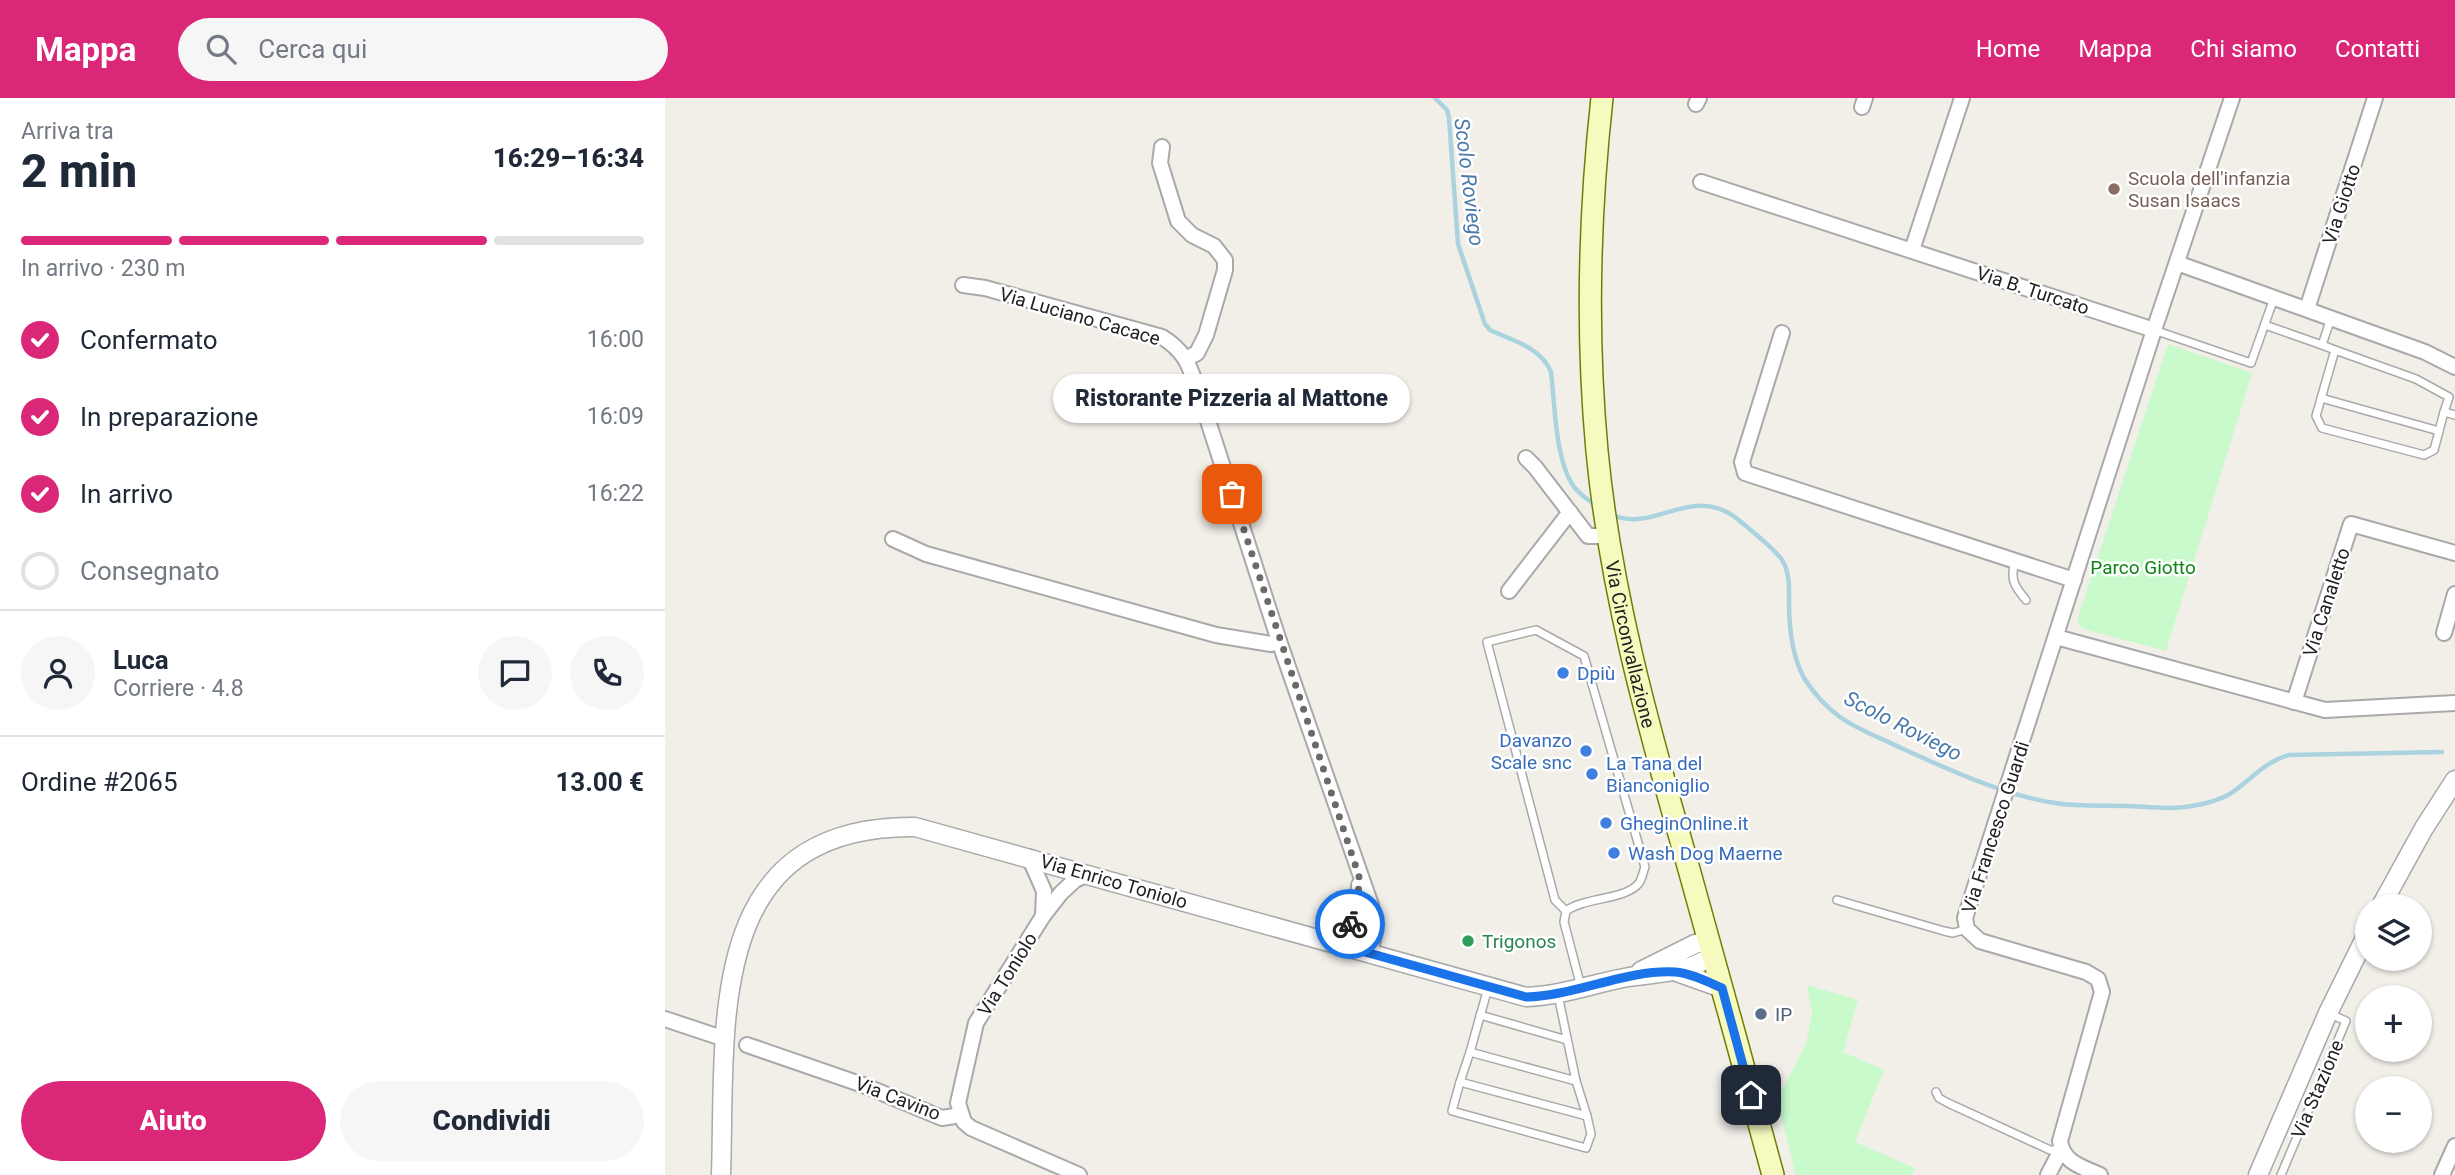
<!DOCTYPE html>
<html lang="it">
<meta charset="utf-8">
<style>
body{margin:0;font-family:Roboto,sans-serif;background:#f6f6f7;color:#1f2937;height:100vh;display:flex;flex-direction:column;font-size:26px;white-space:nowrap}
*{box-sizing:border-box;margin:0}
p{font-size:23px;color:#747a83}
.icon{flex:none;width:38px;height:38px;fill:none;stroke:currentColor;stroke-width:2;stroke-linecap:round;stroke-linejoin:round}
.map{position:relative;flex:1;overflow:hidden}
.drawer{display:flex;flex-direction:column;background:#fff;width:665px}
.drawer>*{flex:none}
.tools{position:absolute;left:1690px;top:796px;display:grid;gap:14px}
.tools a{display:grid;place-items:center;width:77px;height:77px;border-radius:50%;background:#fff;box-shadow:0 2px 5px #0004;font-size:35px}
.pin{position:absolute;display:grid;place-items:center;width:60px;height:60px;color:#fff;margin:-30px;border-radius:14px;box-shadow:0 4px 10px #0006}
.courier{position:absolute;display:grid;place-items:center;width:70px;height:70px;margin:-35px;border:5px solid #1a73e8;border-radius:50%;background:#fff;color:#222;box-shadow:0 2px 9px #0007}
.bubble{position:absolute;height:49px;border-radius:24px;background:#fff;box-shadow:0 2px 5px #0004;font-size:23px;font-weight:800;line-height:49px;text-align:center}
.headline em{font-style:normal;font-weight:800}
.headline div{display:flex;flex-direction:column-reverse}
.headline{display:flex;align-items:center;justify-content:space-between;height:119px;padding:0 21px}
h1{font-size:46px;font-weight:800;line-height:52px}
.bar{display:grid;grid-template-columns:repeat(4,1fr);gap:10px 7px;align-content:center;height:84px;padding:0 21px}
.bar i{height:9px;border-radius:5px;background:#e0e1e3}
.bar .current{background:#db2777}
.bar p{grid-column:span 4}
.line{display:flex;align-items:center;gap:18px;padding:0 21px;border-top:2px solid #e0e1e3}
.line div{flex:1}
.round{display:grid;place-items:center;flex:none;width:74px;height:74px;border-radius:37px;background:#f6f6f7}
ol{padding:0 21px;list-style:none}
li{display:flex;align-items:center;gap:21px;height:77px}
li p{margin-inline-start:auto}
li .icon{padding:7px;border-radius:50%;background:#db2777;color:#fff;stroke-width:4}
li:last-child{color:#747a83}
li i{width:38px;height:38px;border:4px solid #e0e1e3;border-radius:50%}
.primary-button{display:flex;gap:14px;margin-top:auto;padding:14px 21px}
.primary-button a{flex:1;height:80px;border-radius:42px;background:#db2777;color:#fff;font-size:28px;font-weight:800;line-height:80px;text-align:center}
.primary-button a+a{background:#f6f6f7;color:#1f2937}
header{display:flex;align-items:center;gap:42px;box-sizing:border-box;height:98px;padding:0 35px;background:#db2777;color:#fff}
header strong{font-size:33px}
nav{display:flex;gap:38px;margin-inline-start:auto;font-size:24px}
.search{width:490px;height:63px;background:#f6f6f7;display:flex;align-items:center;gap:18px;box-sizing:border-box;padding:0 24px;border-radius:38px;color:#747a83;font-size:26px}
main{display:flex;flex:1;min-height:0}
.map>svg:first-child{display:block}
.park{fill:#c8facc}
.lines{fill:none;stroke-linecap:round;stroke-linejoin:round}
.stream{stroke:#aad3df;stroke-width:4.5}
.service-casing{stroke:#a9a9a9;stroke-width:10}
.minor-casing{stroke:#a9a9a9;stroke-width:18}
.tertiary-casing{stroke:#a9a9a9;stroke-width:21}
.secondary-casing{stroke:#707d05;stroke-width:24}
.service{stroke:#fff;stroke-width:7}
.minor{stroke:#fff;stroke-width:14}
.tertiary{stroke:#fff;stroke-width:18}
.secondary{stroke:#f7fabf;stroke-width:21}
.done{stroke:#6b6a68;stroke-width:7;stroke-dasharray:0 12.6}
.route{stroke:#1a73e8;stroke-width:9}
.education-dot{fill:#8d6e63;stroke:#fff;stroke-width:2.5}
.shop-dot{fill:#3f7fe0;stroke:#fff;stroke-width:2.5}
.leisure-dot{fill:#2e9e5b;stroke:#fff;stroke-width:2.5}
.service-dot{fill:#5c6f8a;stroke:#fff;stroke-width:2.5}
.labels{text-anchor:middle;stroke-width:5;stroke-linejoin:round;paint-order:stroke}
.education-label{font-size:19px;fill:#785e54;stroke:#fff;text-anchor:start}
.street-label{font-size:19px;fill:#222;stroke:#fff}
.park-label{font-size:19px;fill:#0c8416;stroke:#fff}
.shop-label{font-size:19px;fill:#366cbe;stroke:#fff;text-anchor:start}
.leisure-label{font-size:19px;fill:#27864d;stroke:#fff;text-anchor:start}
.service-label{font-size:19px;fill:#4e5e75;stroke:#fff;text-anchor:start}
.water-label{font-size:21px;font-style:italic;fill:#4a7aab;stroke:#fff}
</style>
<header>
<strong>Mappa</strong>
<div class="search"><svg class="icon" aria-label="search" viewBox="0 0 24 24"><circle cx="10" cy="10" r="6"/><path d="M15 15l6 6"/></svg>Cerca qui</div>
<nav><a>Home</a><a>Mappa</a><a>Chi siamo</a><a>Contatti</a></nav>
</header>
<main>
<section class="drawer">
<div class="headline"><div><h1>2 min</h1><p>Arriva tra</p></div><em>16:29–16:34</em></div>
<div class="bar"><i class="current"></i><i class="current"></i><i class="current"></i><i></i><p>In arrivo · 230 m</p></div>
<ol>
<li><svg class="icon" aria-label="check" viewBox="0 0 24 24"><path d="M5 12l5 5 9-10"/></svg>Confermato<p>16:00</p></li>
<li><svg class="icon" aria-label="check" viewBox="0 0 24 24"><path d="M5 12l5 5 9-10"/></svg>In preparazione<p>16:09</p></li>
<li><svg class="icon" aria-label="check" viewBox="0 0 24 24"><path d="M5 12l5 5 9-10"/></svg>In arrivo<p>16:22</p></li>
<li><i></i>Consegnato</li>
</ol>
<div class="line" style="height:126px"><a class="round"><svg class="icon" aria-label="person" viewBox="0 0 24 24"><circle cx="12" cy="8" r="4"/><path d="M4 21q1-7 8-7t8 7"/></svg></a><div><b>Luca</b><p>Corriere · 4.8</p></div><a class="round"><svg class="icon" aria-label="chat" viewBox="0 0 24 24"><path d="M4 5h16v11H9l-5 4z"/></svg></a><a class="round"><svg class="icon" aria-label="phone" viewBox="0 0 24 24"><path d="M5 4h4l2 5-3 2q2 4 5 5l2-3 5 2v4C11 20 4 13 5 4z"/></svg></a></div>
<div class="line" style="height:91px"><div>Ordine #2065</div><b>13.00 €</b></div>
<div class="primary-button"><a>Aiuto</a><a>Condividi</a></div>
</section>
<div class="map">
<svg width="1790" height="1077" viewBox="0 0 1790 1077">
<rect width="100%" height="100%" fill="#f2efe9"/>
<g class="park">
<polygon points="1503,246 1587,275 1501,553 1419,531 1413,526 1413,519"/>
<polygon points="1142,887 1193,902 1178,954 1219,972 1190,1044 1250,1070 1247,1077 1131,1077 1112,1002 1141,946 1147,916"/>
</g>
<g class="lines">
<g class="stream">
<path d="M770 0 782 12 784 20 793 146 820 226 825 232C848 243 876 249 886 274 890 306 890 359 907 386 913 396 923 401 931 408"/>
<path d="M948 417C988 435 1026 387 1070 419 1081 428 1110 451 1117 462 1125 475 1124 488 1124 503 1124 528 1127 558 1139 580 1148 594 1161 609 1175 619 1193 632 1216 640 1236 650 1282 671 1341 698 1390 705 1415 709 1440 707 1464 708 1485 709 1506 712 1527 708 1539 706 1552 703 1563 697 1583 685 1600 663 1624 657L1777 654"/>
</g>
<defs>
<g id="service">
<polyline points="1600,227 1657,247 1666,220"/>
<polyline points="1489,232 1586,265 1609,200"/>
<polyline points="1657,247 1670,252 1651,318 1657,330 1759,357 1769,352 1779,314 1790,317"/>
<polyline points="1670,252 1751,281 1784,299 1779,314"/>
<polyline points="1656,300 1774,333"/>
<path d="M1350 463C1345 481 1349 488 1361 502"/>
<polyline points="1172,802 1279,833 1288,835 1302,831"/>
<path d="M901 813 890 802 822 544 871 532 919 558 980 769C978 774 977 781 974 785 961 802 920 799 901 813L899 824 916 889"/>
<polyline points="823,890 805,954 911,983 893,897"/>
<polyline points="815,917 902,942"/>
<polyline points="805,954 795,984 922,1018 911,983"/>
<polyline points="795,984 787,1013 921,1050 926,1036 922,1018"/>
<polyline points="1271,994 1274,1000 1283,1005 1385,1052 1394,1052"/>
<polyline points="1616,1077 1681,923 1665,916"/>
</g>
<g id="minor">
<polyline points="1031,6 1034,0"/>
<polyline points="1197,9 1200,0"/>
<polyline points="497,49 495,65 513,123 527,137 549,148 560,162 560,172 541,237 532,255 521,261"/>
<polyline points="1036,84 1489,232"/>
<polyline points="1247,152 1297,0"/>
<polyline points="1512,165 1760,254 1790,269"/>
<path d="M298 187 320 190 497 239C523 255 525 271 535 298L614 543 706 807 710 833 705 855"/>
<polyline points="1642,211 1710,0"/>
<polyline points="1117,235 1077,364 1080,375 1409,482"/>
<polyline points="861,360 870,369 923,438 944,438"/>
<polyline points="228,441 261,456 551,537 606,546 614,543"/>
<polyline points="844,493 905,414"/>
<polyline points="1779,535 1790,496"/>
<polyline points="1391,539 1660,612 1790,605"/>
<polyline points="1629,604 1686,426 1790,455"/>
<polyline points="364,759 379,793 378,818"/>
<path d="M675 847C682 825 695 811 694 787"/>
<polyline points="0,921 60,941"/>
<polyline points="82,947 198,987 277,1020 296,1017"/>
<polyline points="414,1077 306,1030 299,1024 293,1005 311,925 378,818 396,795 410,782 423,776"/>
<polyline points="1383,1077 1396,1052"/>
<path d="M1435 1077C1418 1069 1398 1065 1395 1043L1437 894 1433 881 1421 874 1315 843 1302 831 1300 820 1489 232 1567 0"/>
<polyline points="1777,1077 1790,1048"/>
</g>
<g id="tertiary">
<polyline points="1716,808 1759,730 1790,682"/>
<polyline points="976,873 1030,846 1044,843"/>
<polyline points="1012,874 1057,890"/>
<path d="M56 1077C61 926 38 727 250 729L861 899C896 898 929 885 964 879 994 874 1022 876 1048 857"/>
<polyline points="1593,1077 1663,915 1703,834"/>
</g>
<g id="secondary">
<path id="s1" d="M937 0C924 118 921 235 932 353 945 491 982 624 1020 757 1050 864 1079 970 1108 1077"/>
</g>
</defs>
<use href="#service" class="service-casing"/>
<use href="#minor" class="minor-casing"/>
<use href="#tertiary" class="tertiary-casing"/>
<use href="#secondary" class="secondary-casing"/>
<use href="#service" class="service"/>
<use href="#minor" class="minor"/>
<use href="#tertiary" class="tertiary"/>
<use href="#secondary" class="secondary"/>
</g>
<g class="lines">
<polyline class="done" points="567,396 694,778 693,806 685,826"/>
<path class="route" d="M685 826 675 847 861 899C910 898 962 871 1010 874 1026 875 1043 884 1057 890L1086 997"/>
</g>
<circle class="education-dot" cx="1449" cy="91" r="7"/>
<g class="shop-dot">
<circle cx="898" cy="575" r="7"/>
<circle cx="921" cy="653" r="7"/>
<circle cx="927" cy="676" r="7"/>
<circle cx="941" cy="725" r="7"/>
<circle cx="949" cy="755" r="7"/>
</g>
<circle class="leisure-dot" cx="803" cy="843" r="7"/>
<circle class="service-dot" cx="1096" cy="916" r="7"/>
<g class="labels">
<g class="education-label">
<text x="1463" y="87">Scuola dell'infanzia<tspan x="1463" dy="22">Susan Isaacs</tspan></text>
</g>
<g class="street-label">
<text transform="translate(1676 106) rotate(-72)" y="7">Via Giotto</text>
<text transform="translate(1368 192) rotate(18)" y="7">Via B. Turcato</text>
<text transform="translate(415 218) rotate(16)" y="7">Via Luciano Cacace</text>
<text transform="translate(1661 504) rotate(-72)" y="7">Via Canaletto</text>
<text dy="7" stroke="none"><textPath href="#s1" startOffset="550">Via Circonvallazione</textPath></text>
<text transform="translate(1330 729) rotate(-72)" y="7">Via Francesco Guardi</text>
<text transform="translate(449 783) rotate(16)" y="7">Via Enrico Toniolo</text>
<text transform="translate(342 876) rotate(-58)" y="7">Via Toniolo</text>
<text transform="translate(1652 991) rotate(-67)" y="7">Via Stazione</text>
<text transform="translate(233 1000) rotate(21)" y="7">Via Cavino</text>
</g>
<g class="park-label">
<text x="1478" y="476">Parco Giotto</text>
</g>
<g class="shop-label">
<text x="912" y="582">Dpiù</text>
<text x="907" y="649" text-anchor="end">Davanzo<tspan x="907" dy="22">Scale snc</tspan></text>
<text x="941" y="672">La Tana del<tspan x="941" dy="22">Bianconiglio</tspan></text>
<text x="955" y="732">GheginOnline.it</text>
<text x="963" y="762">Wash Dog Maerne</text>
</g>
<g class="leisure-label">
<text x="817" y="850">Trigonos</text>
</g>
<g class="service-label">
<text x="1110" y="923">IP</text>
</g>
<g class="water-label">
<text transform="translate(804 84) rotate(83)" y="7">Scolo Roviego</text>
<text transform="translate(1238 628) rotate(27)" y="7">Scolo Roviego</text>
</g>
</g>
</svg>
<div class="tools">
<a><svg class="icon" aria-label="layers" viewBox="0 0 24 24"><path d="M12 4l9 5-9 5-9-5zM3 14l9 5 9-5"/></svg></a>
<a>+</a>
<a>−</a>
</div>
<div class="pin" style="left:567px;top:396px;background:#ea580c"><svg class="icon" aria-label="bag" viewBox="0 0 24 24"><path d="M5 8h14l-1 12H6zM9 8a3 3 0 0 1 6 0"/></svg></div>
<div class="pin" style="left:1086px;top:997px;background:#1f2937"><svg class="icon" aria-label="home" viewBox="0 0 24 24"><path d="M3 11l9-7 9 7M6 9v11h12V9"/></svg></div>
<div class="courier" style="left:685px;top:826px"><svg class="icon" aria-label="bike" viewBox="0 0 24 24"><circle cx="6" cy="16" r="4"/><circle cx="18" cy="16" r="4"/><path d="M6 16l4-8h5l3 8M10 8l3 8H6M13 5h3"/></svg></div>
<div class="bubble" style="left:388px;top:276px;width:357px">Ristorante Pizzeria al Mattone</div>
</div>
</main>
